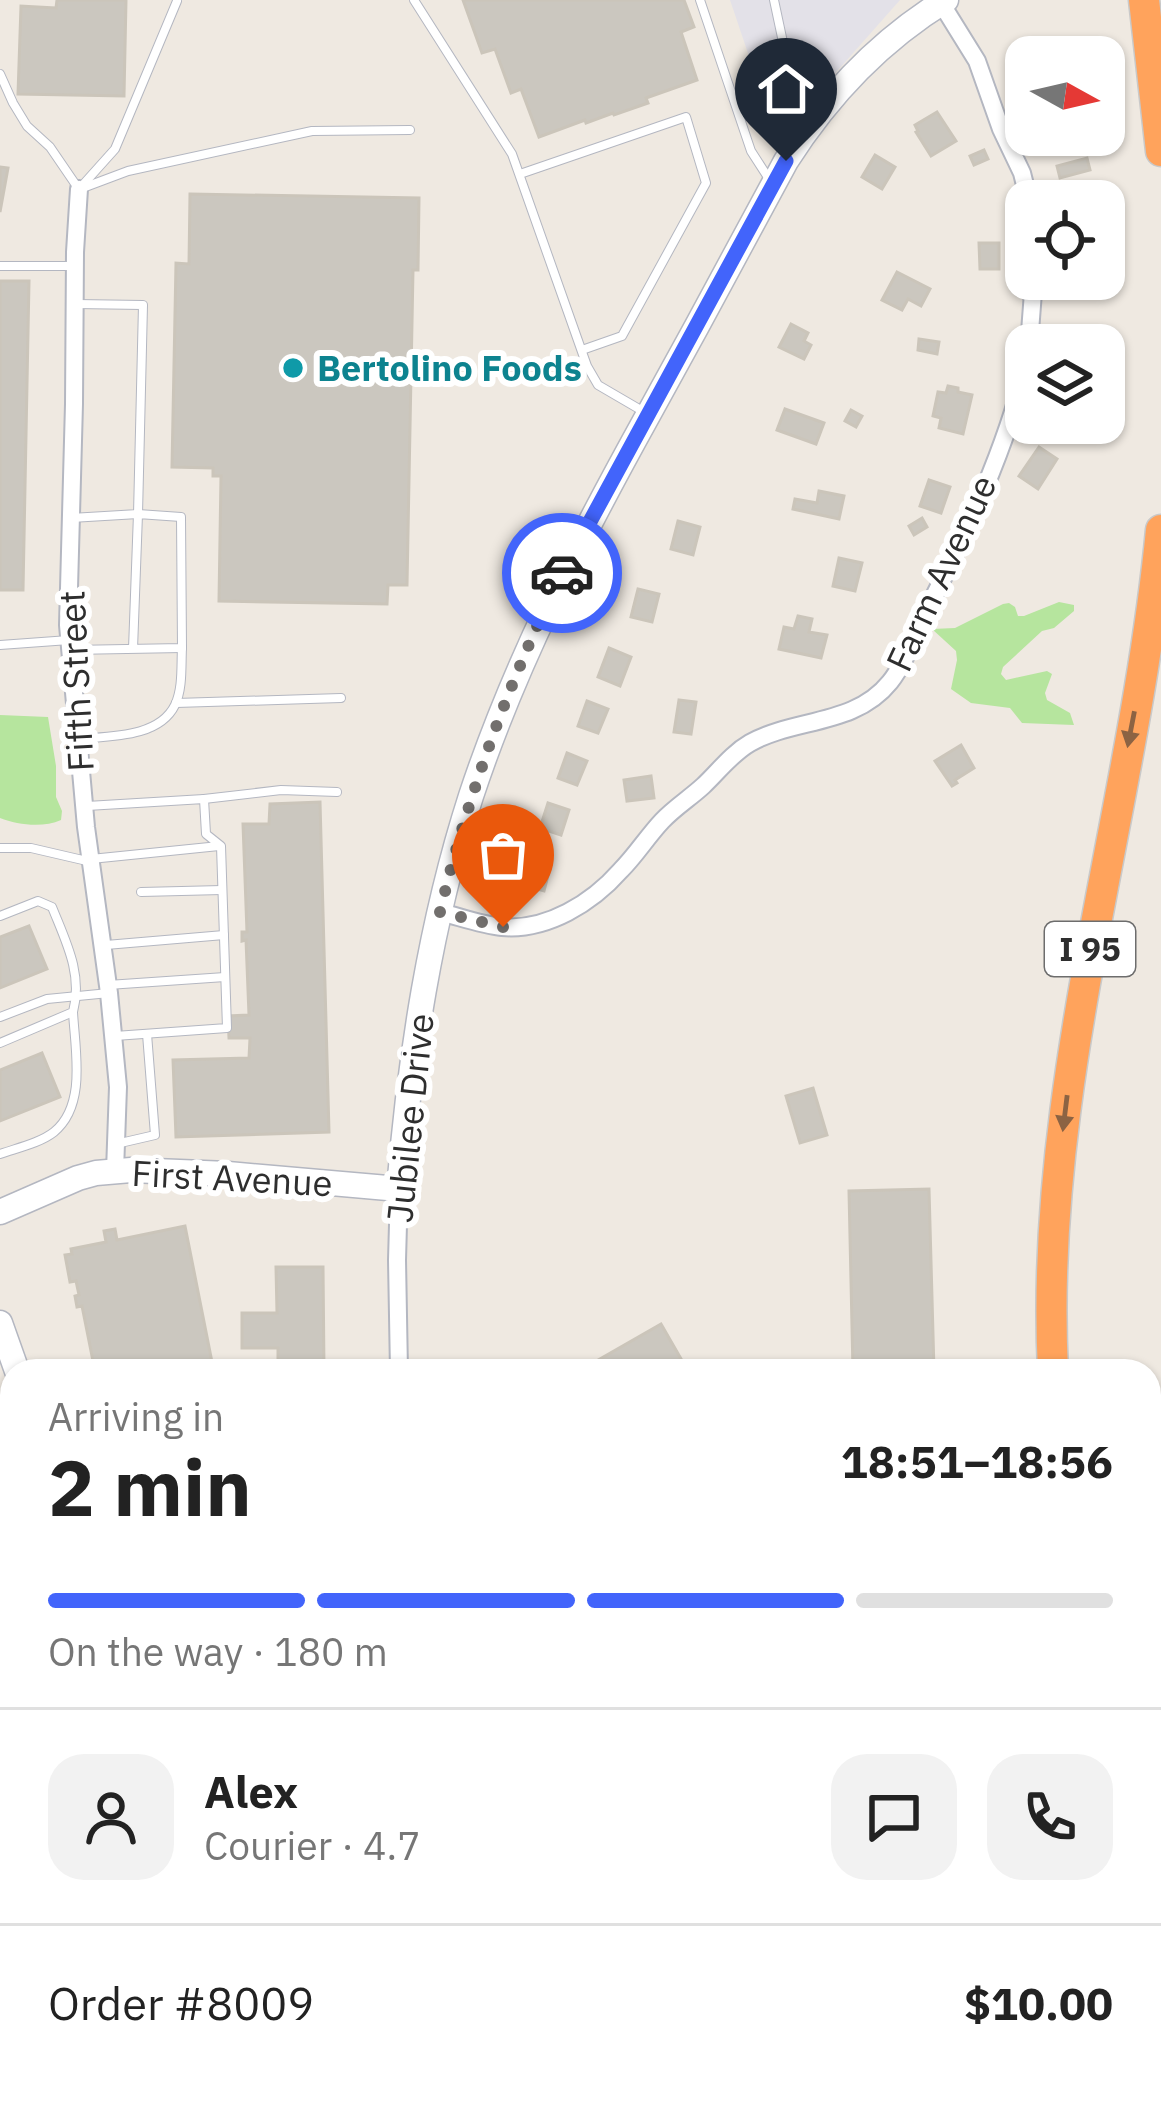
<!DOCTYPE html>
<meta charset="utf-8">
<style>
body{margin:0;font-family:"IBM Plex Sans",sans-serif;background:#f2f2f2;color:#222;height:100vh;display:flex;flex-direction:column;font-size:45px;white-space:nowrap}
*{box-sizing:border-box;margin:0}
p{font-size:39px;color:#767676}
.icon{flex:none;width:66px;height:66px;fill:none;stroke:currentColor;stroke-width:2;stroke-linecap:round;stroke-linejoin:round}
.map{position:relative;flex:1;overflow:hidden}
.details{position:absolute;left:0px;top:1359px;width:1161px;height:747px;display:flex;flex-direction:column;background:#fff;border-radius:36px 36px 0 0;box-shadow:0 3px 9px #0004}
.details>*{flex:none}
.needle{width:78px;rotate:98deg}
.buttons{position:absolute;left:1005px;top:36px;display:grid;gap:24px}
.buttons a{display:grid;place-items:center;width:120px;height:120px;border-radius:24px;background:#fff;box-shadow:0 3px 9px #0004;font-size:60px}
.pin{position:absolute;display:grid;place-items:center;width:102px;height:102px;color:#fff;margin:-123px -51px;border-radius:50% 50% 50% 0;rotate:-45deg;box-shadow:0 0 12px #0007}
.pin .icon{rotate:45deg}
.courier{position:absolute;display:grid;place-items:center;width:120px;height:120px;margin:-60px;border:9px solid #4264fb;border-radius:50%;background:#fff;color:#222;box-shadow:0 3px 15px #0007}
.overview em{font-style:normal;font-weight:700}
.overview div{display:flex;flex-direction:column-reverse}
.overview{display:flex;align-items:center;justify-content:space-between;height:204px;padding:0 48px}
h1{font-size:78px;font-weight:700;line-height:90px}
.bar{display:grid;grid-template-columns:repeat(4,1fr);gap:18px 12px;align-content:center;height:144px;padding:0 48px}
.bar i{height:15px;border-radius:9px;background:#e0e0e0}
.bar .selected{background:#4264fb}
.bar p{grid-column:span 4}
.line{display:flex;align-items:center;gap:30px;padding:0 48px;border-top:3px solid #e0e0e0}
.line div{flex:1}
.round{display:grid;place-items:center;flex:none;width:126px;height:126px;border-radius:36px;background:#f2f2f2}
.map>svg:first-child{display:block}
.industrial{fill:#e3e1e8}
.green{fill:#b6e59e}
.building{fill:#cbc7bf;stroke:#cbc5ba;stroke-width:3}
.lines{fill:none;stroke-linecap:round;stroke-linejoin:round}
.lane-casing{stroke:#b4b7c1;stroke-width:10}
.street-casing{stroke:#b4b7c1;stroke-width:20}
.secondary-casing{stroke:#b4b7c1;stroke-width:27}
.highway-casing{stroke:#c9c9c9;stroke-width:33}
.lane{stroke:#fff;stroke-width:8}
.street{stroke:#fff;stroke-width:16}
.secondary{stroke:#fff;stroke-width:24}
.highway{stroke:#ffa35c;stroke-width:30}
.highway-bridge-casing{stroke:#c9c9c9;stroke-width:33;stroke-linecap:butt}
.highway-bridge{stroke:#ffa35c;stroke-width:30}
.oneway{fill:#8c6343}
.done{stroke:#726f6d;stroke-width:12;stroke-dasharray:0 21.6}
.route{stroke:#4264fb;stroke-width:15}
.culture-dot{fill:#0f9aa8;stroke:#fff;stroke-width:4.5}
.labels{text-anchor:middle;stroke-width:12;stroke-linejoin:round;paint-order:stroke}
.shield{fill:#fff;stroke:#6d6d6d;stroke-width:3}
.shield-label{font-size:33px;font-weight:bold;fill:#2e2e2e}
.culture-label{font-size:36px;font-weight:bold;fill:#0d838f;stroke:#fff;text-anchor:start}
.street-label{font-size:36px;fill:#2e2e2e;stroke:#fff}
</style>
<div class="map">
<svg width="1161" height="2105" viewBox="0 0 1161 2105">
<rect width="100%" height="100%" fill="#efe9e1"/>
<polygon class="industrial" points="730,0 900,0 777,139"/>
<g class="green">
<polygon points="1059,602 1074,605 1074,611 1054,628 1042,631 1003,667 1001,674 1006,680 1047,671 1052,674 1045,693 1047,700 1070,713 1074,725 1022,723 1010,708 971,703 951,689 957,660 956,651 932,629 955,628 1003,604 1009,603 1015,607 1018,616 1024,616"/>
<path d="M0 715 48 717 56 766V797L62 811 61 820C43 828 18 825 0 818Z"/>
<polygon points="96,2094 171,2094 172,2105 127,2105 125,2099 101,2099"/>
</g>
<g class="building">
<polygon points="57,0 126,0 124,96 18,94 21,6 56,8"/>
<polygon points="463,0 684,0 694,27 681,32 697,80 646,98 648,103 614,115 613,113 586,123 585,120 539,137 521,89 511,93 495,49 482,53"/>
<polygon points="937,112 956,141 931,156 916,132 918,131 915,125"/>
<polygon points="984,150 988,159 974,165 970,156"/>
<polygon points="875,155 895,167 882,189 862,177"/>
<polygon points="1087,158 1090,170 1060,178 1057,166"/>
<polygon points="0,167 8,168 0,212"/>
<polygon points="190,194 419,198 418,270 413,270 407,585 388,585 387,604 219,601 221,476 213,476 213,468 172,467 176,263 189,264"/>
<polygon points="979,243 999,243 999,269 980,269"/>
<polygon points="897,272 930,289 921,306 908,299 902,310 882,300"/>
<polygon points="0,281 29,281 23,590 0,590"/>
<polygon points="791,324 808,333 804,341 811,345 804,359 779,347"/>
<polygon points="919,339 939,342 937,354 918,350"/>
<polygon points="948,386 958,388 958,392 972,395 963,434 939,428 941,418 933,416 938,392 946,393"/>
<polygon points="785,409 824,423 816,444 777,430"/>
<polygon points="851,410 862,416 856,427 845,421"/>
<polygon points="1039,447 1057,459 1038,489 1019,476"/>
<polygon points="929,480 950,487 941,513 920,506"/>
<polygon points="819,491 844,496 839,519 793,509 795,499 817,503"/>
<polygon points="922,518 927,527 914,535 909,526"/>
<polygon points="678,521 700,527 693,555 671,549"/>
<polygon points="839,558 862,563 855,591 833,586"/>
<polygon points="638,589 659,594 652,622 631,617"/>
<polygon points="798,616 812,619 809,632 827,635 821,658 779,649 784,627 794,629"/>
<polygon points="609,648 631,657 620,686 598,677"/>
<polygon points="679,700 696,702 691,734 674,732"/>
<polygon points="587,701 608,709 598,733 578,726"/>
<polygon points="961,745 974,768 955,780 957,783 952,786 935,761"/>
<polygon points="567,753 587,761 577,785 558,778"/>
<polygon points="651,776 654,798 627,801 624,780"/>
<polygon points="320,802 329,1132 176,1137 173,1060 249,1058 250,1038 229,1038 228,1016 249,1015 246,940 242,941 242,932 247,932 243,824 269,824 270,804"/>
<polygon points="548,803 569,810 561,835 540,828"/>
<polygon points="531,858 551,864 544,891 523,885"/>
<polygon points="29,926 47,969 0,988 0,937"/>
<polygon points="42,1053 60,1097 0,1121 0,1070"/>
<polygon points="813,1088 827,1135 800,1143 786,1096"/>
<polygon points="929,1189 934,1371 853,1371 849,1191"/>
<polygon points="185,1226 212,1362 171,1371 95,1371 82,1306 77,1307 75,1296 79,1295 76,1281 70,1282 65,1255 72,1254 71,1249 106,1242 104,1231 115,1229 117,1240"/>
<polygon points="276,1267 323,1267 324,1370 278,1370 278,1348 242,1348 242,1313 277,1313"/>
<polygon points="661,1324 688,1371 579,1371"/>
<polygon points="12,1566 12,1764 0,1768 0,1571"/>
</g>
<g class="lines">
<defs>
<g id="lane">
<polyline points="414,0 512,154 587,366 598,385 646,413"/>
<polyline points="700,0 751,151 769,179"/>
<polyline points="774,0 794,94 806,126"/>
<polyline points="0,74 13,103 27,126 50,147 78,188"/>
<polyline points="520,174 686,117 706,183 622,336 582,350"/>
<polyline points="80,188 115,149 177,1"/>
<polyline points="80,189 128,171 312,131 410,130"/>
<polyline points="0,266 74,266"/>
<polyline points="71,518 138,514 143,305 76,304"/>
<polyline points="0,645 69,640"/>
<polyline points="71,650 182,648 181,517 138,514 133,649"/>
<polyline points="176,703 341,698"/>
<path d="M78 739C109 736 159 738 175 705 183 688 181 666 182 648"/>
<polyline points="204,799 281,790 337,792"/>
<polyline points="87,806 204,799 206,834 221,846 227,1028 115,1036"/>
<polyline points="0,848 31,848 87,861"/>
<polyline points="91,859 219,846"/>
<polyline points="141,892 222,890"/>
<path d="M0 916 38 901 52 907C66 942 83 974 73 1012L0 1043"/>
<polyline points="106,945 224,935"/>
<polyline points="108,985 225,977"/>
<polyline points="0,1017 47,999 109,993"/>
<polyline points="116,1144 155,1135 147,1034"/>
<path d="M0 1154C17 1148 40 1143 54 1132 87 1105 75 1050 73 1012"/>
</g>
<g id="street">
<polyline points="941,3 977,61 1001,129 1022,173 1029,201"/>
<polyline points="79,189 75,252 74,404 68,625 86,827 109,993 118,1087 115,1171"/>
<polyline points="1029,345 1034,279"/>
<path d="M440 912C460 917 482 925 502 927 547 931 592 903 621 870 636 855 647 837 662 821 674 808 690 798 703 786 719 771 731 754 750 743 794 718 855 726 890 682 906 662 915 633 927 610 967 532 1005 451 1026 366"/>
<polyline points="399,1189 397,1260 399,1371"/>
<polyline points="612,2094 617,2105"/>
</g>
<g id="secondary">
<path d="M0 1212 78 1178 96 1173 131 1170 228 1174 399 1189C410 1056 430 924 471 796 515 663 579 540 647 417 694 332 740 247 786 161 828 95 879 41 946 0"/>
<polyline points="0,1323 17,1371"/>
<polyline points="302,2094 307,2105"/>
</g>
<g id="highway">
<polyline points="1144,0 1161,151"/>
<path d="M1053 1371C1038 1085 1134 812 1161 530"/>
<polyline points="1157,1781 1161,1810"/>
</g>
</defs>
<use href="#lane" class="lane-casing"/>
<use href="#street" class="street-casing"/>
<use href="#secondary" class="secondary-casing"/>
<use href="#highway" class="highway-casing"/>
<use href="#lane" class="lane"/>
<use href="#street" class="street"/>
<use href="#secondary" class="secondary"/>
<use href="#highway" class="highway"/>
<defs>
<polyline id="highway-bridge" points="1157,1781 1151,1681 1161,1563"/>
</defs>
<use href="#highway-bridge" class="highway-bridge-casing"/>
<use href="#highway-bridge" class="highway-bridge"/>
</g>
<defs><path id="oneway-solid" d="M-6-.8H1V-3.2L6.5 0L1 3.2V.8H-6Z" transform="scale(3)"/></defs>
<g class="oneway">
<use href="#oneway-solid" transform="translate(1131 729) rotate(101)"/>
<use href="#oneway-solid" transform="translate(1065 1113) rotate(97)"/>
</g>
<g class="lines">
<path class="done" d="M503 927 440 912C468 795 509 681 562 573"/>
<polyline class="route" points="562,573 786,161"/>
</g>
<circle class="culture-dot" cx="293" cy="368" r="12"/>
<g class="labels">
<rect class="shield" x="1045" y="922" width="90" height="54" rx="9"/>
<g class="shield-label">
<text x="1090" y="961">I 95</text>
</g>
<g class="culture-label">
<text x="317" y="381">Bertolino Foods</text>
</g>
<g class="street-label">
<text transform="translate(941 573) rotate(-65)" y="13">Farm Avenue</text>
<text transform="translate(76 681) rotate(-93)" y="13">Fifth Street</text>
<text transform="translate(410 1118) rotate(-84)" y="13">Jubilee Drive</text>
<text transform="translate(232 1178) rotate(3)" y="13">First Avenue</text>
</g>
</g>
</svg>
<div class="buttons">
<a><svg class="needle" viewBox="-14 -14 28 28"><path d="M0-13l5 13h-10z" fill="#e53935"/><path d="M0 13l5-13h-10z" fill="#767676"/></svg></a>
<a><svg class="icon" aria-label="locate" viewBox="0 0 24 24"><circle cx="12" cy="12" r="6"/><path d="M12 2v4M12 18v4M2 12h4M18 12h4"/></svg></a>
<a><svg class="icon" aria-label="layers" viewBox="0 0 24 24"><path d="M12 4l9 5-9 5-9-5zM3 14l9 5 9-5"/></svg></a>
</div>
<div class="pin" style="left:503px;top:927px;background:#ea580c"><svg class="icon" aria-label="bag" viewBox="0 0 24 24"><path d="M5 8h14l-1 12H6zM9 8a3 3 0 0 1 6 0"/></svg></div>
<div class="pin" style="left:786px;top:161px;background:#1f2937"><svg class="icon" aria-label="home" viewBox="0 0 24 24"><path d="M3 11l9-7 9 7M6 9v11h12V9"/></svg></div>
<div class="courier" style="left:562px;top:573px"><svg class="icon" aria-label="car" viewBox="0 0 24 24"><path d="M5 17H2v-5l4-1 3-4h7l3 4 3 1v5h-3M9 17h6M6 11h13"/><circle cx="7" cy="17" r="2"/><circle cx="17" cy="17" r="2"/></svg></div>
<section class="details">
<div class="overview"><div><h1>2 min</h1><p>Arriving in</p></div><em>18:51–18:56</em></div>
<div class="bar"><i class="selected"></i><i class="selected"></i><i class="selected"></i><i></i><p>On the way · 180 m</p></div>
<div class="line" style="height:216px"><a class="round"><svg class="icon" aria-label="person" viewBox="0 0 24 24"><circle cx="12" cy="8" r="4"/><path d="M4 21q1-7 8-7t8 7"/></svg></a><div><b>Alex</b><p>Courier · 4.7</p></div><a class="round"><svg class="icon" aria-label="chat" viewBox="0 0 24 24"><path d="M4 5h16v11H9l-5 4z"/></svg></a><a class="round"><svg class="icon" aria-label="phone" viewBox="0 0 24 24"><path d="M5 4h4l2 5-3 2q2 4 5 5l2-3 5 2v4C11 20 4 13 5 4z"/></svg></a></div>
<div class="line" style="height:156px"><div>Order #8009</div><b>$10.00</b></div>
</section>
</div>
